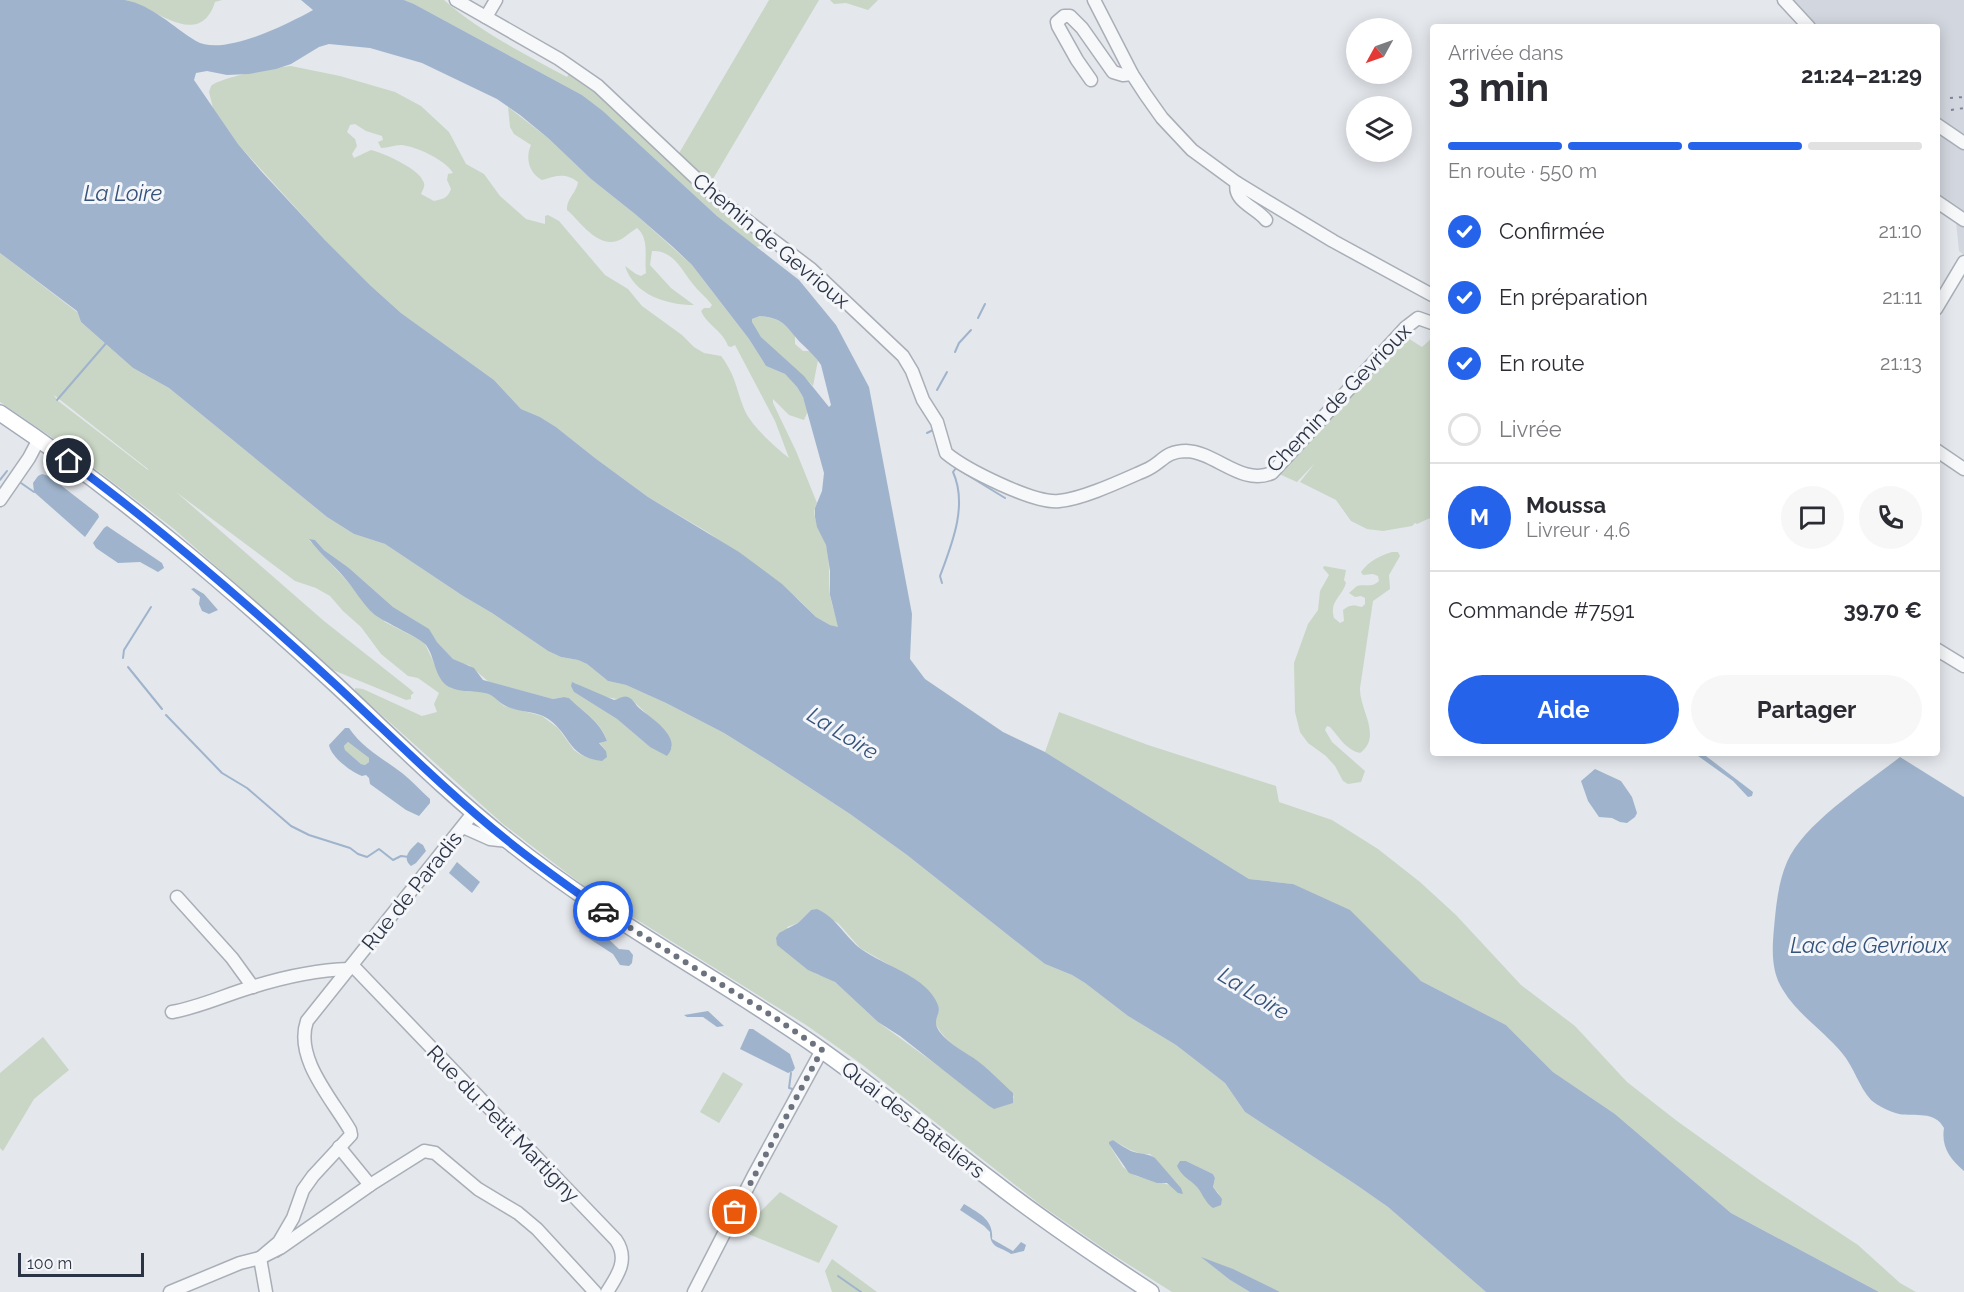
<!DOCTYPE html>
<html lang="fr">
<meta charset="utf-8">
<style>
body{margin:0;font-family:Raleway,sans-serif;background:#f7f7f7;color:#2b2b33;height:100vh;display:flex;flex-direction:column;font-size:22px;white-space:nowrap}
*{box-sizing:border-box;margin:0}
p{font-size:20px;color:#7c7c81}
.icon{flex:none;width:33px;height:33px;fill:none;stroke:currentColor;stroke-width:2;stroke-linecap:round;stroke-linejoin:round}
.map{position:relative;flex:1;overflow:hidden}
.sheet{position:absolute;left:1430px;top:24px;width:510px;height:732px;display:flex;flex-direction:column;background:#fff;border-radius:6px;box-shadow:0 3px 15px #0003}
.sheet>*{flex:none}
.needle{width:39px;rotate:230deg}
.tools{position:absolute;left:1346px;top:18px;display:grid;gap:12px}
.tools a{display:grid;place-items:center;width:66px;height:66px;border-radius:50%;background:#fff;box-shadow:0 3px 15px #0003;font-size:30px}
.scale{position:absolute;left:18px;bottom:15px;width:126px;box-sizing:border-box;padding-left:6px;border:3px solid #2b3445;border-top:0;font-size:16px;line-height:21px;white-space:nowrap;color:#2b3445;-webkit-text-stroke:4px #f4f6f9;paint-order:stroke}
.pin{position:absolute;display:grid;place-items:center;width:51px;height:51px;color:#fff;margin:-26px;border:3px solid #fff;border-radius:50%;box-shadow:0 2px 6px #0007}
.courier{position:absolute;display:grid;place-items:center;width:60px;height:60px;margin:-30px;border:4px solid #2563eb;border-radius:50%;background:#fff;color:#222;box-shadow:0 2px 8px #0007}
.overview em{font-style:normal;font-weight:700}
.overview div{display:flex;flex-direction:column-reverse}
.overview{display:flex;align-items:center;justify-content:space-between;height:102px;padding:0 18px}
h1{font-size:39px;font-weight:700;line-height:45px}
.bar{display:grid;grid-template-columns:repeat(4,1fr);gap:9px 6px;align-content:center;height:72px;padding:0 18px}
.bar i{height:8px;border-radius:4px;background:#e1e1e2}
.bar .active{background:#2563eb}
.bar p{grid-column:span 4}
.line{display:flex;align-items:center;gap:15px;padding:0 18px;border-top:2px solid #e1e1e2}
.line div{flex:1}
.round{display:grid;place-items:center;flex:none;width:63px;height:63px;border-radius:32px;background:#f7f7f7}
ol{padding:0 18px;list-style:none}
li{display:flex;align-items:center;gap:18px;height:66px}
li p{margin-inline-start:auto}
li .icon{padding:6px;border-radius:50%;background:#2563eb;color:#fff;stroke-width:4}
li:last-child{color:#7c7c81}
li i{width:33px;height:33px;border:3px solid #e1e1e2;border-radius:50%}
.action{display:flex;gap:12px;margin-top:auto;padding:12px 18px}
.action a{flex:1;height:69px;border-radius:36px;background:#2563eb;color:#fff;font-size:24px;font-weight:700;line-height:69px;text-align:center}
.action a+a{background:#f7f7f7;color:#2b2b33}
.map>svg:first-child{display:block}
.built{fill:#d2d6de}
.green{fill:#c9d6c5;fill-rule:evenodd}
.water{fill:#9fb4cc;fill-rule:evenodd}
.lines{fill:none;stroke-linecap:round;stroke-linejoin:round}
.stream{stroke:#9fb4cc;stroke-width:2}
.minor-casing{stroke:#a9aeb7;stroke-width:15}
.major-casing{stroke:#a3abb8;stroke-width:18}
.minor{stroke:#f7f8fa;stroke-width:12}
.major{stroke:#fff;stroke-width:15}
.rail{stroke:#7d8696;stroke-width:2;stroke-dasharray:3 6;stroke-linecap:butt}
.done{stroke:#6c737f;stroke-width:6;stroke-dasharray:0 10.8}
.route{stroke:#2563eb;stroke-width:8}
.labels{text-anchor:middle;stroke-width:6;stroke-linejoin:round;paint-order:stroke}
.street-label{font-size:21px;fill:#2b3445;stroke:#f4f6f9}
.water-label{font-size:22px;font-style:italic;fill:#34527a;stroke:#f4f6f9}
</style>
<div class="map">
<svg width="1964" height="1292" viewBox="0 0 1964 1292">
<rect width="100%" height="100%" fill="#e4e7ec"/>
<polygon class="built" points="1776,0 1964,0 1964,255 1959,251 1956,222 1937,208 1936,27 1801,27"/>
<g class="green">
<path d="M125 0H222L215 2C203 40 172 22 148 9 141 5 132 3 125 0Z"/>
<path d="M404 0H444C480 32 525 54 567 77L571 69 607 97 728 214C773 239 808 272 846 306 833 301 828 294 820 285 805 269 785 254 765 245L756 247 717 216 603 111 582 95 414 4Z"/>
<polygon points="769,0 819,0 710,184 678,155"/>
<polygon points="830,0 878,0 868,10 846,3 834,4"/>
<path d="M291 66 340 76 395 92 421 106 449 132 466 164 484 174 500 196 526 219 545 224V216L548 215 559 221 605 275 628 289 642 306 682 335 694 347 704 353 721 356C737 377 736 391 746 413 754 428 775 447 789 458L775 421 735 345 731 347 728 346C723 331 707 325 701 311L704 308H710L712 305C706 297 698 291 692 283 681 269 673 250 652 251L650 265 671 288 694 305C667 305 634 295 625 266L636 274 641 276 646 273C644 258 650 239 637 228 630 232 624 239 617 241 596 247 580 221 567 210 566 199 577 192 578 182 565 172 556 176 542 180 529 173 525 158 531 145L514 134 510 127 508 107 548 138 591 179 635 214 692 265 749 339 766 366 785 374 797 387 803 397 808 411 804 420 789 415 773 399V403L796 451 817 503C810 515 819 528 824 539 831 557 828 577 830 595 832 606 836 617 839 628L830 625 816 617 798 599 709 533 648 497 595 458 556 427 540 417 521 409 494 380 401 313 371 286 324 239 238 144 213 108 209 92 211 86C221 77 276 67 291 66ZM355 124 366 131 382 136 383 140 378 142 381 148C388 148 394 145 401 145 415 146 446 160 453 173L448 174 447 180 451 189C448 198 443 199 434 201L421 194C423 189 426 186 423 181 419 169 384 153 371 150L354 158 352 154 357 146 355 139 347 132 350 125Z"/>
<path d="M0 253 77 312 81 322 133 368 169 388 327 517 354 534 385 544 463 596 492 613 548 651 561 657 578 660 587 664 608 681 626 685 666 703 724 733 769 761 850 814 907 855 1032 954 1045 964 1072 975 1085 983 1128 1016 1176 1045 1225 1083 1245 1112 1355 1184 1388 1207 1486 1292H1280L1203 1258 1230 1280 1250 1292H1172L1107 1251 1042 1206 860 1063 806 1025 589 890 503 824 355 691V688L363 689 422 716 437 712 434 704 439 693 418 678 408 676 381 654 361 627 343 611 330 596 316 588 295 581 176 492 324 621 410 689 414 693 411 695V699L406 700 333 670 174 529 72 451 0 402ZM54 395 148 469V470L57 400ZM309 540H315L324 550 349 568 393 607 428 629 437 642 453 659 462 664 469 665 489 682 553 699 564 697 569 698C583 712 601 721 607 741L599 742 606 751 596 760 581 755 574 750 558 728 542 716 504 706 493 696 484 692 451 688 437 669 424 642 385 622ZM575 683C592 695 612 700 632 700L666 732 672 748 650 747 617 719 574 692ZM811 910 838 923 860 948 919 982 938 1005 939 1010 935 1022C943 1041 961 1050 977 1061 990 1069 1001 1083 1012 1093L1014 1098 941 1068 878 1022 835 982 825 976 816 974 787 927 798 923ZM1113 1140C1125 1147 1136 1155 1150 1154L1181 1188 1136 1176 1123 1167 1109 1144ZM1180 1161H1186L1213 1174 1215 1178 1213 1187 1219 1194 1206 1200Z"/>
<path d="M760 316C775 317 787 323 795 335V344L803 351H810L818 360 813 386C795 365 761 346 752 322V319Z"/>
<polygon points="1403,335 1422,347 1431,339 1432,340 1432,517 1417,524 1415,523 1412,526 1383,531 1367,529 1351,521 1336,500 1300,482 1315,463 1297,482 1279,474"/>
<path d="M1392 552H1398L1400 556 1389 575 1390 589 1373 601 1360 688C1359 710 1383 736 1360 753 1346 750 1339 737 1330 727L1327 726 1325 730 1332 742 1365 771 1361 782 1348 784 1343 781 1335 766 1326 756 1308 743 1300 732 1295 712 1294 663 1308 624 1318 610 1320 591 1329 575 1323 568 1324 566 1346 570 1344 580 1346 583C1342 597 1329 601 1334 618L1340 623 1344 621 1343 610C1350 604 1354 605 1362 607L1365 604V598L1361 596 1355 597 1349 593 1357 586C1366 584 1372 588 1379 581L1378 576 1373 574 1363 575 1361 572C1369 561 1379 556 1392 552Z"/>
<polygon points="1059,712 1148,745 1276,786 1279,802 1332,820 1378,849 1420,882 1456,915 1521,985 1575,1026 1627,1082 1677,1121 1761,1181 1858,1245 1900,1283 1916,1292 1879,1292 1731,1213 1615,1114 1553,1072 1506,1025 1421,981 1293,884 1249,879 1045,752"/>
<polygon points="348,742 369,758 369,762 365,765 361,764 345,750 344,746"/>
<polygon points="43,1037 69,1070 34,1099 3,1151 0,1148 0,1073"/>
<polygon points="723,1072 743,1084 719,1123 700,1112"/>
<polygon points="780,1192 838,1226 819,1263 741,1231"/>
<polygon points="832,1259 877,1292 832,1292 825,1271"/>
</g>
<g class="water">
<path d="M0 0C29 0 58 0 88 0 99 0 113 0 125 0 152 5 173 27 196 41 223 57 288 24 313 10L301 0H404L414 4 582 95 603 111 717 216 799 280 836 325 869 387 912 614 910 659 925 679 1003 732 1045 752 1249 879 1293 884 1350 910 1421 981 1506 1025 1553 1072 1615 1114 1731 1213 1879 1292H1486L1388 1207 1355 1184 1245 1112 1225 1083 1176 1045 1128 1016 1085 983 1072 975 1045 964 1032 954 907 855 850 814 769 761 724 733 666 703 626 685 608 681 587 664 578 660 561 657 548 651 492 613 463 596 385 544 354 534 327 517 169 388 133 368 81 322 77 311 0 253ZM329 44 370 48 422 63 497 99 520 115 548 138 591 179 635 214 673 247 692 265 749 339 766 366 785 374 797 387 803 397 824 473 822 491 815 508V517L817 527 826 545 830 571V595L838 627 830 625 816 617 782 584 739 552 648 497 595 458 556 427 540 417 521 409 494 380 401 313 371 286 324 239 261 171 238 144 194 80 196 73 207 71 227 75 249 74 276 69 291 64 319 47ZM760 316C786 318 787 329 802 344 809 351 816 357 821 365L831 405 829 407 804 376 761 337 752 322V319Z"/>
<polygon points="42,474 49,476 98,514 99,517 85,537 34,492 33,483 38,476"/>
<polygon points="107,526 162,563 164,568 158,572 140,562 118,563 96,548 93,543 104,528"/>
<path d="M309 539 315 540 324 550 349 568 393 607 429 629 437 642 453 659 474 668 483 680 553 699 564 697 569 698C583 712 600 721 607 741L599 743 606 751 607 757 602 761C565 757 571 730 543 716 532 711 519 712 508 707 499 704 495 695 485 693 473 690 461 693 449 687 434 678 436 659 426 645 420 638 386 623 375 615 362 604 354 588 343 576 332 563 319 553 309 539Z"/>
<polygon points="194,588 204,594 218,610 209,614 202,611 199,604 200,597 191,589"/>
<path d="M572 682 614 700C619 699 623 695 628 697 633 699 635 704 639 708 651 718 684 738 667 756L650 747 617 719 574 692 571 686Z"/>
<path d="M345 728H349C362 748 384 759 402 773 412 781 421 791 430 799V803L419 816 406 810 370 784 369 778 366 775 362 776C351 772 331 757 329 745ZM348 742 369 758V762L365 765 361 764 345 750 344 746Z"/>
<polygon points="1694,753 1702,753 1753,792 1752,796 1748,797 1733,781"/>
<path d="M1900 757 1964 797V1171C1950 1159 1941 1147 1944 1128 1934 1110 1916 1117 1899 1114 1890 1112 1878 1106 1871 1100 1859 1087 1854 1067 1842 1053 1824 1031 1798 1015 1783 990 1771 972 1772 949 1774 928 1776 906 1778 883 1787 862 1804 823 1867 783 1900 757Z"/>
<polygon points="1595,769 1621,781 1632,797 1637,813 1635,817 1627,823 1620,822 1612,818 1599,817 1588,801 1581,781"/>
<path d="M418 842 423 845 426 851 416 863 411 866C401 857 411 849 418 842Z"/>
<polygon points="457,862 480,882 472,893 449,873"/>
<path d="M817 909C837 918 845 937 861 949 884 966 927 976 938 1005 942 1014 931 1019 939 1031 949 1045 966 1052 979 1062 991 1071 1002 1083 1013 1093V1103L994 1109 989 1106 900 1036 878 1022 835 982 808 970 777 945 776 938 779 933 798 923 811 910Z"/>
<polygon points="582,927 603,934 619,949 629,950 633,955 632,963 629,966 620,965 613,954 582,934 579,931"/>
<polygon points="708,1011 724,1026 717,1027 703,1017 687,1017 684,1015"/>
<polygon points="749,1029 753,1029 790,1054 795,1068 793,1071 788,1073 740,1049"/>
<path d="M1113 1140C1119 1144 1125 1148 1131 1151 1139 1154 1148 1153 1155 1158L1181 1188 1183 1194 1178 1193 1167 1183H1157L1129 1173 1109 1144V1142Z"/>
<path d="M1180 1161H1186L1213 1174 1215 1178 1213 1187 1222 1199 1221 1205 1213 1208C1204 1202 1202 1191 1194 1184 1187 1178 1181 1175 1177 1166Z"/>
<path d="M964 1204C979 1213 994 1220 992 1239L1013 1251 1021 1242 1026 1245 1024 1251 1011 1254C1000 1246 990 1249 990 1232L984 1226 960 1210Z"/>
<polygon points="1201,1257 1233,1269 1280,1292 1250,1292 1230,1280"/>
</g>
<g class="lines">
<g class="stream">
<polyline points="978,318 985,304"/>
<polyline points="955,352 959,343 971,330"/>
<polyline points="937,390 947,372"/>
<polyline points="57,400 108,341"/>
<polyline points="927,433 935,429"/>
<polyline points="0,480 7,471"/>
<polyline points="21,483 34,492"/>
<path d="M942 583 940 576C952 544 968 505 953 472L956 468 1005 498"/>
<polyline points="123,658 124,650 151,607"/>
<polyline points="128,667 162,709"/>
<polyline points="166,715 222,773 247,788 291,826 309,835 350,848 358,854 367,857 379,849 393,860 401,856 409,857"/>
<polyline points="782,1113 793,1089 789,1088 791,1073"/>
<polyline points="278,1257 283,1253"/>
<polyline points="838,1276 861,1292"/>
</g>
<defs>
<g id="minor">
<path d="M456 0 559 59 598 86 717 198 811 269 903 356 912 371 923 400 937 422 946 453C965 469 1034 504 1059 501 1083 499 1123 480 1146 470 1162 463 1165 451 1186 451 1216 452 1241 486 1272 473L1405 328 1418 318 1432 323"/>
<polyline points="1094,0 1132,74 1145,94 1162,118 1192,150 1237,183 1333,241 1432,295"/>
<polyline points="1784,0 1809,27"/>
<polyline points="486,17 496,0"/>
<polyline points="1091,80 1077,60 1058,26 1057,22 1064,16 1070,16 1082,28 1113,72 1123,75 1132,74"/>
<polyline points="1936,124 1964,143"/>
<path d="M1237 183C1232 201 1257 208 1266 220"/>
<polyline points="1936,201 1964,220"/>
<polyline points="1936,309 1964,262"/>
<polyline points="1936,450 1964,469"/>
<polyline points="0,500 29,458 39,439"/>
<polyline points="1936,649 1964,666"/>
<polyline points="463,827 490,839 508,841"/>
<polyline points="177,897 232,958 253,987"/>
<path d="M352 965 616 1240C629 1259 618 1275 607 1292"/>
<path d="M172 1012C200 1007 225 995 252 987 284 977 315 970 349 969"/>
<polyline points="339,1147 370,1185"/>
<path d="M260 1258 279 1242 293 1218 303 1190 313 1176 351 1135 350 1130C332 1099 294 1058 307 1021L474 812"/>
<polyline points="260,1258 266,1292"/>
<polyline points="170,1292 240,1263 260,1258 280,1248 370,1185 424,1151 435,1153 478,1189 518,1213 537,1229 595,1292"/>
<polyline points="694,1292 755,1173 822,1050"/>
</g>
<path id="major" d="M0 413C120 493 228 586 334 683 391 736 446 792 507 840 602 917 710 973 810 1042 872 1085 930 1133 990 1179 1041 1219 1096 1256 1151 1292"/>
</defs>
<use href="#minor" class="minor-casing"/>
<use href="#major" class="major-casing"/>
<use href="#minor" class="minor"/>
<use href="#major" class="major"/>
<g class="rail">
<polyline points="1950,98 1964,97"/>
<polyline points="1951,110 1964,108"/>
</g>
</g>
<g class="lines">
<polyline class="done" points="603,911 774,1017 822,1050 735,1212"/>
<path class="route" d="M69 461C163 530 251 607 337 686 393 738 448 793 508 841 539 866 571 888 603 911"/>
</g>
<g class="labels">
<g class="street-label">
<text transform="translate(771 241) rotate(40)" y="7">Chemin de Gevrioux</text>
<text transform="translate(1339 398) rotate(-46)" y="7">Chemin de Gevrioux</text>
<text transform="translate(412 891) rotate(-51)" y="7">Rue de Paradis</text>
<text transform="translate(913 1120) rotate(38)" y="7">Quai des Bateliers</text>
<text transform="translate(503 1124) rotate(46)" y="7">Rue du Petit Martigny</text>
</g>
<g class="water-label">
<text x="123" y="201">La Loire</text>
<text transform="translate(843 733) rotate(32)" y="8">La Loire</text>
<text x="1869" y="953">Lac de Gevrioux</text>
<text transform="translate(1254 993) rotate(32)" y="8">La Loire</text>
</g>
</g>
</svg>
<div class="tools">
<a><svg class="needle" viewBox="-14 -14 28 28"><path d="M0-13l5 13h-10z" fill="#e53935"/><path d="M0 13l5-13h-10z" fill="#7c7c81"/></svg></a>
<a><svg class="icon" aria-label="layers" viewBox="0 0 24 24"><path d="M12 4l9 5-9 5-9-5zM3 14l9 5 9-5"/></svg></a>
</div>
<div class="scale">100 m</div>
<div class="pin" style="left:735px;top:1212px;background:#ea580c"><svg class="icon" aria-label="bag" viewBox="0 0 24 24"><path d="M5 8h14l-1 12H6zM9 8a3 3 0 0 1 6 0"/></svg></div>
<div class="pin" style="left:69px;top:461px;background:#1f2937"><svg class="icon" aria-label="home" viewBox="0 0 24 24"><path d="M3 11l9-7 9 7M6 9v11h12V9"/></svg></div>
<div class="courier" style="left:603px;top:911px"><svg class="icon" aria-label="car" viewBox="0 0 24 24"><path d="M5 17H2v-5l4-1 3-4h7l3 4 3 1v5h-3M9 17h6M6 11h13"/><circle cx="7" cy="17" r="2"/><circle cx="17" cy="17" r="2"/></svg></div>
<section class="sheet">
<div class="overview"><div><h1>3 min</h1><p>Arrivée dans</p></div><em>21:24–21:29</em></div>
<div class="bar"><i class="active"></i><i class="active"></i><i class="active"></i><i></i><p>En route · 550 m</p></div>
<ol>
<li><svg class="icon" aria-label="check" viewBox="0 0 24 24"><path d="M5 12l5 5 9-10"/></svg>Confirmée<p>21:10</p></li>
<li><svg class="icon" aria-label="check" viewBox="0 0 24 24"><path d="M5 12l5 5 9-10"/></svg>En préparation<p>21:11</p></li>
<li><svg class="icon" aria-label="check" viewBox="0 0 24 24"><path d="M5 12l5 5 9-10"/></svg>En route<p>21:13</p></li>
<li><i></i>Livrée</li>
</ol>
<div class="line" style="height:108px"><b class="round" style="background:#2563eb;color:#fff">M</b><div><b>Moussa</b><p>Livreur · 4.6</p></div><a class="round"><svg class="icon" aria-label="chat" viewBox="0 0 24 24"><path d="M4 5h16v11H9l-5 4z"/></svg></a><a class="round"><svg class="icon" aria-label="phone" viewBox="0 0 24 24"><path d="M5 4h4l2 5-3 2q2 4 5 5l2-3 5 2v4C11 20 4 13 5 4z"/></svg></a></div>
<div class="line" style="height:78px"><div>Commande #7591</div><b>39.70 €</b></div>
<div class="action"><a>Aide</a><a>Partager</a></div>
</section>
</div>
